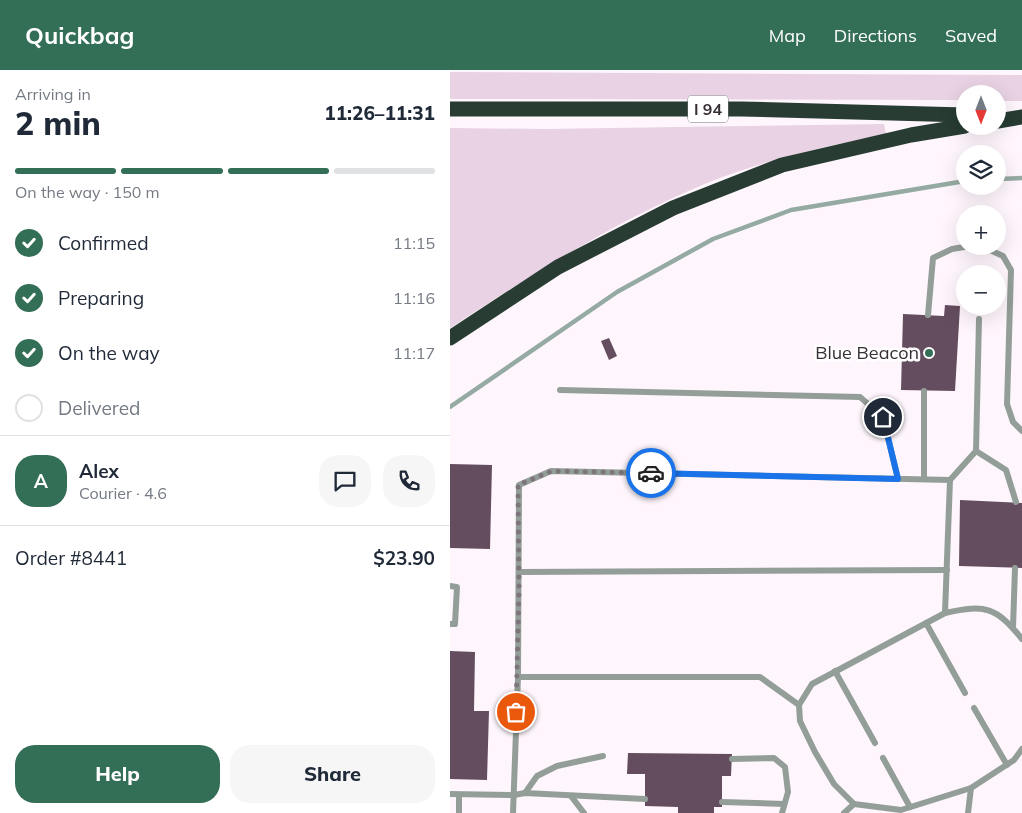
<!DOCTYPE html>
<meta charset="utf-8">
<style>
body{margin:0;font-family:Mulish,sans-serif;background:#f6f6f7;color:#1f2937;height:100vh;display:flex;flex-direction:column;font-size:19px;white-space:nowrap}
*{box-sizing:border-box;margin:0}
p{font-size:16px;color:#747a83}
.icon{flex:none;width:28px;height:28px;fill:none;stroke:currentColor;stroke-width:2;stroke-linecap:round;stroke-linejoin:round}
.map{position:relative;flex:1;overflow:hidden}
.details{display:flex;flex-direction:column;background:#fff;width:450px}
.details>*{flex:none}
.needle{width:32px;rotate:180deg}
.tools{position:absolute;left:506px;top:15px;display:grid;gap:10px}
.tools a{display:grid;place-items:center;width:50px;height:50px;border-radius:50%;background:#fff;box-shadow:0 5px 20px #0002;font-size:25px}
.pin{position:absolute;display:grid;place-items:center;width:42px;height:42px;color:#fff;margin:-21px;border:2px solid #fff;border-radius:50%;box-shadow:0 1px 5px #0007}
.courier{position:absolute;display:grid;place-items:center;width:50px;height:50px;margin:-25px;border:4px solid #1a73e8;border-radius:50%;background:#fff;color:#222;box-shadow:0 1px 6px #0007}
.overview em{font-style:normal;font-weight:800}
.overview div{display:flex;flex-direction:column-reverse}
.overview{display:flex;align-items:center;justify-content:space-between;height:85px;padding:0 15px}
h1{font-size:32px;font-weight:800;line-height:38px}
.bar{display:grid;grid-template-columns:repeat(4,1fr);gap:8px 5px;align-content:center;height:60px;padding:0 15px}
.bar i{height:6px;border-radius:4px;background:#e0e1e3}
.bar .active{background:#336e57}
.bar p{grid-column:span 4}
.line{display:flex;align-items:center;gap:12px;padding:0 15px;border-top:1px solid #e0e1e3}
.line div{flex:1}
.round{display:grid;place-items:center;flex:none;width:52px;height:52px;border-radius:20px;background:#f6f6f7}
ol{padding:0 15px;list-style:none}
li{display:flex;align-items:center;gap:15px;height:55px}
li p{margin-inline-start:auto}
li .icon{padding:5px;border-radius:50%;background:#336e57;color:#fff;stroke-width:4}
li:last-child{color:#747a83}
li i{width:28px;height:28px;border:2px solid #e0e1e3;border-radius:50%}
.button{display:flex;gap:10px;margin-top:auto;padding:10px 15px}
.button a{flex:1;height:58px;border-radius:20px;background:#336e57;color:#fff;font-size:20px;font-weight:800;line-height:58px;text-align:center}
.button a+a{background:#f6f6f7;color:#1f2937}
header{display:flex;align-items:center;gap:30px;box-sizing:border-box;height:70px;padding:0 25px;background:#336e57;color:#fff}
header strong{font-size:24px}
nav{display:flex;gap:28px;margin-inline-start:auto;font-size:18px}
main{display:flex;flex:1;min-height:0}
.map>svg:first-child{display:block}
.green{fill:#e8d2e3}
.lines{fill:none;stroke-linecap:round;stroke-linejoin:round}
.stream{stroke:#95aaa2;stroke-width:4.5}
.building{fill:#644d5e}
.lane{stroke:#949e99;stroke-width:6}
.highway{stroke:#283c33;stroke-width:15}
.done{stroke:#7d757b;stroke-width:5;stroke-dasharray:0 9}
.route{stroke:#1a73e8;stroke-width:6}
.poi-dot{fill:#336e57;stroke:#fff;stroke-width:2}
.labels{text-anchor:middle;stroke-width:5;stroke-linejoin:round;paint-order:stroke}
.shield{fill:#fff;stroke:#736d72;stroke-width:1}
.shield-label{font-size:16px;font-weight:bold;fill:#372f35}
.poi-label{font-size:18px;fill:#372f35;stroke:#fff;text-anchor:end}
</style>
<header>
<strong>Quickbag</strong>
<nav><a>Map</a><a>Directions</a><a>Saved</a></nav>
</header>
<main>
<section class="details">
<div class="overview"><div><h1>2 min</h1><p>Arriving in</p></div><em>11:26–11:31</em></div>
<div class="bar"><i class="active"></i><i class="active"></i><i class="active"></i><i></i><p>On the way · 150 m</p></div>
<ol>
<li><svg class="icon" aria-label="check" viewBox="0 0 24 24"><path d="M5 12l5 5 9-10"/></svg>Confirmed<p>11:15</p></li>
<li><svg class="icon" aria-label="check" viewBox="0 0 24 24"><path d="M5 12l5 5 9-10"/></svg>Preparing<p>11:16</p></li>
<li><svg class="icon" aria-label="check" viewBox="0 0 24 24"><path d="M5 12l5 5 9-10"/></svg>On the way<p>11:17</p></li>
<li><i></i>Delivered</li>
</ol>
<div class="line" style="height:90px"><b class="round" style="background:#336e57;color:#fff">A</b><div><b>Alex</b><p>Courier · 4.6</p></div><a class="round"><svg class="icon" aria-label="chat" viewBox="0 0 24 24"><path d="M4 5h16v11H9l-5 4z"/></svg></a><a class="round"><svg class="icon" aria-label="phone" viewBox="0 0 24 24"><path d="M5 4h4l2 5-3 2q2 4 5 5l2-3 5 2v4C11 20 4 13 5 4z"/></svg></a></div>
<div class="line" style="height:65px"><div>Order #8441</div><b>$23.90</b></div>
<div class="button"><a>Help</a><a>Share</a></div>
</section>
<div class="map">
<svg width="572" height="743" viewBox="0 0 572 743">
<rect width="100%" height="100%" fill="#fef6fc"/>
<g class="green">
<polygon points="0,2 572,5 572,31 548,31 548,24 515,24 515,30 0,29"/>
<path d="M434 54 436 64C375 76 315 90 257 113 165 151 83 204 0 258V58L95 59Z"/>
</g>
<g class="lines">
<g class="stream">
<polyline points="548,109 572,108"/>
<polyline points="0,337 167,222 263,169 341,140 515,111"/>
</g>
</g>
<g class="building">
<polygon points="495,235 510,236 505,321 451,320 453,244 494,246"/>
<polygon points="159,268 167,286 159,290 151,271"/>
<polygon points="0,394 42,395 40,479 0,478"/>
<polygon points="510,430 572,433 572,498 509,496"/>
<polygon points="0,581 25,582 24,641 39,641 37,710 0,709"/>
<polygon points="178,683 282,684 281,706 272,706 272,737 264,737 264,743 228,743 228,737 195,736 195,704 177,704"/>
</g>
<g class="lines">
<g class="lane">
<polyline points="531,176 553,186 561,200 557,334 563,352 572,361"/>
<polyline points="478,245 483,188 502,179 520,176"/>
<polyline points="110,320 410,327 433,347 448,409"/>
<polyline points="474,321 474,409"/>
<polyline points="526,381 556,400 566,432"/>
<polyline points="500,410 526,381 529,249"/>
<polyline points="69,502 497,500"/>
<polyline points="0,516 7,517 5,554 0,554"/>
<polyline points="476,553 515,623"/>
<polyline points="563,558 565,498"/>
<path d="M572 569C546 537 536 534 495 543L362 614 349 635 350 651 365 682 384 714 404 734 451 740 521 718 564 690 572 679"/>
<polyline points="385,601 425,673"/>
<polyline points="68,607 69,415 101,401 500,410 495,543"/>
<polyline points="524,638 557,695"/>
<polyline points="433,688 460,737"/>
<polyline points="282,689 324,688 335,697 338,722 332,743"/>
<polyline points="75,723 87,706 107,696 153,686"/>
<polyline points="0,724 64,725 75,723 195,729"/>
<polyline points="121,726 134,743"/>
<polyline points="272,732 334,734"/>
<polyline points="9,743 9,725"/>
<polyline points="63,743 68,607 310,607 349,635"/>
<polyline points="394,743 404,734"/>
<polyline points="518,743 521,718"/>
</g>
<g class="highway">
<polyline points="0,39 291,39 515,45"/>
<polyline points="548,51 572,47"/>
<polyline points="0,268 108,197 223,138 332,95 461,65 515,56"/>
</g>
</g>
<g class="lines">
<polyline class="done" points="66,642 69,520 68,415 102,401 201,403"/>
<polyline class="route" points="201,403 448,409 433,347"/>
</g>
<circle class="poi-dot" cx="479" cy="283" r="5"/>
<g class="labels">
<rect class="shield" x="238" y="25.5" width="40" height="27" rx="4"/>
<g class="shield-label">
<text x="258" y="45">I 94</text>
</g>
<g class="poi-label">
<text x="469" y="289">Blue Beacon</text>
</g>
</g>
</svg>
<div class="tools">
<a><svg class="needle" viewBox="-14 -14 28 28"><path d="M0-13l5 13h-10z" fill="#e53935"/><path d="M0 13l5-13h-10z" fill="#747a83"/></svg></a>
<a><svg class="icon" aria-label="layers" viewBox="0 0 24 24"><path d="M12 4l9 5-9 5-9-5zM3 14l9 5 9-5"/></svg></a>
<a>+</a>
<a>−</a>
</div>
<div class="pin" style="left:66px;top:642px;background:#ea580c"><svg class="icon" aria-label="bag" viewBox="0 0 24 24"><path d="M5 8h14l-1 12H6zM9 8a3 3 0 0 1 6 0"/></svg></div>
<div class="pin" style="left:433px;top:347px;background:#1f2937"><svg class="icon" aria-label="home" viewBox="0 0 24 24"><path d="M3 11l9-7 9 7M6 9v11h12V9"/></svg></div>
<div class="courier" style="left:201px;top:403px"><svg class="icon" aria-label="car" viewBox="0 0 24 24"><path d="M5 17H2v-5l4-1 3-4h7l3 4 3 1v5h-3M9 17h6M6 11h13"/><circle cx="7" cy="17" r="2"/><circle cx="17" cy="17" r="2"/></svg></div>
</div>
</main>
